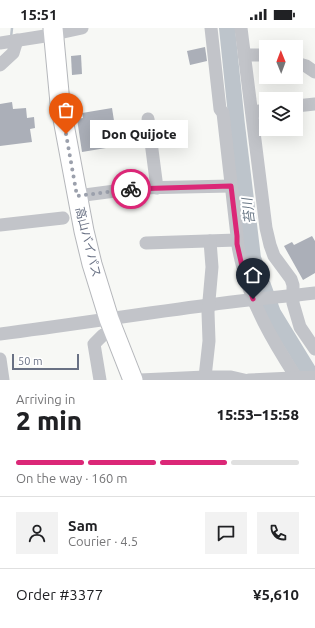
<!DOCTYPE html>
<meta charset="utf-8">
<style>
body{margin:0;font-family:Ubuntu,"Noto Sans JP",sans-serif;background:#f2f2f2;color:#202124;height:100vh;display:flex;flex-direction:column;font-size:15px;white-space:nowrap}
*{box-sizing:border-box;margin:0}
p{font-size:13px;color:#757577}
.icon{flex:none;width:22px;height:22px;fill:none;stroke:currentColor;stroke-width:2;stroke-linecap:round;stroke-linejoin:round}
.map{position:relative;height:352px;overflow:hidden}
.drawer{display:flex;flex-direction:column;background:#fff;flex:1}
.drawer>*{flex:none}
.needle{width:26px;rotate:359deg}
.buttons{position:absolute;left:259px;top:12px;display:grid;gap:8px}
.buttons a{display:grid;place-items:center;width:44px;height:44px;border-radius:0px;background:#fff;box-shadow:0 4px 16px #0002;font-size:20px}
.scale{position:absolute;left:12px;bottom:10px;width:67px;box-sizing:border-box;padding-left:4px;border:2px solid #697184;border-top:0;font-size:11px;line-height:14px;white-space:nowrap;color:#697184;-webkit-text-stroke:3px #fff;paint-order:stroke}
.pin{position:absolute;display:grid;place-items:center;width:34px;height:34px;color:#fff;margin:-41px -17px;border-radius:50% 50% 50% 0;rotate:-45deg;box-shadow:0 0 4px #0007}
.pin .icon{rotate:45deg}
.courier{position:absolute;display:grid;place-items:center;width:40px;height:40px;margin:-20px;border:3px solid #db2777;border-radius:50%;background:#fff;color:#222;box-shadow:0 1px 5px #0007}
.bubble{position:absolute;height:28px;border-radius:0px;background:#fff;box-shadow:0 4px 16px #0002;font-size:13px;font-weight:800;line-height:28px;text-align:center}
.head em{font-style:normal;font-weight:800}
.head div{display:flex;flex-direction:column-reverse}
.head{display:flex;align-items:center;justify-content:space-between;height:68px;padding:0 16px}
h1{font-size:26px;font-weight:800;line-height:30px}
.bar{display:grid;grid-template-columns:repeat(4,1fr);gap:6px 4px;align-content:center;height:48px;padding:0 16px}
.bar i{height:5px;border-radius:3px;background:#e0e0e0}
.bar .selected{background:#db2777}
.bar p{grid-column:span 4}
.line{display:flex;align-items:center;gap:10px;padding:0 16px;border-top:1px solid #e0e0e0}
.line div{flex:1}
.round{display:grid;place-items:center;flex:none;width:42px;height:42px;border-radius:0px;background:#f2f2f2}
.status{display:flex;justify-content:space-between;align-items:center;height:28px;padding:0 20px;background:#fff;direction:ltr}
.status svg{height:11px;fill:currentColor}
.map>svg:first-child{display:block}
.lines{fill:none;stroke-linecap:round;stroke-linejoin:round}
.stream{stroke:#bdc4cb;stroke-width:2.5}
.river{stroke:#bdc4cb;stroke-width:16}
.building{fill:#abafb8}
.highway-casing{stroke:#b5b7bb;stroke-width:21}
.minor{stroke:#c2c4c9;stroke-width:13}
.highway{stroke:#fff;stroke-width:19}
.done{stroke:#9ba0ac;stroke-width:4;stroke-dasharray:0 7.2}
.route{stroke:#db2777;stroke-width:5}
.labels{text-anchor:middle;stroke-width:4;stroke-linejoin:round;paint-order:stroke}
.street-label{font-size:12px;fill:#697184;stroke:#fff}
.water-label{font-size:13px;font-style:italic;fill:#6a7886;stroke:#fff}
</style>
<div class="status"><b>15:51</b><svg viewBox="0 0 49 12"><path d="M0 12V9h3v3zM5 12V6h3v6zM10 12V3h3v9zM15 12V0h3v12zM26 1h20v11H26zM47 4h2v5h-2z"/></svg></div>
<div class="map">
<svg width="315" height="352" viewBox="0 0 315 352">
<rect width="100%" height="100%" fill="#f7f8f5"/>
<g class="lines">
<polyline class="stream" points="11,10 12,0"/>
<polyline class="river" points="227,0 237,97 253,230 273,285 314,352"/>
</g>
<g class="building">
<polygon points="205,19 207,33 190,37 187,23"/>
<polygon points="81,27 82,46 72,47 71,28"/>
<polygon points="12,74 13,81 26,80 27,90 34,89 35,100 30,101 32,114 0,118 0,76"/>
<polygon points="112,80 118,118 82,124 77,91 83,90 82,85"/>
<polygon points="312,208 315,213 315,245 303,252 284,218 292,214 294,217"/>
</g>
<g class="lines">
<defs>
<polyline id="highway" points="53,0 60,75 84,203 92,236 109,291 133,352"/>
</defs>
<use href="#highway" class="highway-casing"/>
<g class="minor">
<path d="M211 0 220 81 223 85 237 208C237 216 239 223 241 232 250 275 274 315 298 352"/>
<polyline points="241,0 266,200 270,217 274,228 291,251 293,257 293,275 300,299 315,321"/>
<polyline points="0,15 45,8 82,0"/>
<polyline points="244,27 266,27"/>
<polyline points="296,35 306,38 315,44"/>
<polyline points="0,37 13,25 17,12"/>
<polyline points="296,78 315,76"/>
<polyline points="252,84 266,82"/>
<polyline points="148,91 157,160"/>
<polyline points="77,168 138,160 231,158"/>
<polyline points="0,197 63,190"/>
<polyline points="146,215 237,212"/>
<path d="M0 306C70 297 139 286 209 277 244 272 280 269 315 265"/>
<polyline points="0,331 3,352"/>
<polyline points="205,349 209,313 208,284 212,239 210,213"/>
<polyline points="100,352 94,316 103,307"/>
<polyline points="140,352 205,349 231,349 244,352"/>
<polyline points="249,352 315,349"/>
</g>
<use href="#highway" class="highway"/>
</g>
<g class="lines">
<polyline class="done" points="66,106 77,168 131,161"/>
<polyline class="route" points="131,161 231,158 237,208 237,216 242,238 253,271"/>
</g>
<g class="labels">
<g class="street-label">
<text transform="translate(88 214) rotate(76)" y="4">高山バイパス</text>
</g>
<g class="water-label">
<text transform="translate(248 183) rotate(-97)" y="5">苔川</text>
</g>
</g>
</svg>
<div class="buttons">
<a><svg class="needle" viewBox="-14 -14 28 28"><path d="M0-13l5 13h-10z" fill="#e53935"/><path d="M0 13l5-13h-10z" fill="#757577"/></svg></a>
<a><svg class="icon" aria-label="layers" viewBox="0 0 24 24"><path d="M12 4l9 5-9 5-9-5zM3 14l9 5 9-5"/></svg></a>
</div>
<div class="scale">50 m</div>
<div class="pin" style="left:66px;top:106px;background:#ea580c"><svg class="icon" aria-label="bag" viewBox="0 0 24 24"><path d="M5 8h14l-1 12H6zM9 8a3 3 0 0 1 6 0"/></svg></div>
<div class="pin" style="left:253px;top:271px;background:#1f2937"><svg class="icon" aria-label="home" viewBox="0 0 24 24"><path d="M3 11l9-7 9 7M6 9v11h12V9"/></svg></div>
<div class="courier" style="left:131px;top:161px"><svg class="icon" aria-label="bike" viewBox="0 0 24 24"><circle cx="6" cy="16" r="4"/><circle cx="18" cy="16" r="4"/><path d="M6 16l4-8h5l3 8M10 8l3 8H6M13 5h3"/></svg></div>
<div class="bubble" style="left:90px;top:92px;width:98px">Don Quijote</div>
</div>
<section class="drawer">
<div class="head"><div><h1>2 min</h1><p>Arriving in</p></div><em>15:53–15:58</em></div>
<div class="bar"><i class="selected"></i><i class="selected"></i><i class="selected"></i><i></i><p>On the way · 160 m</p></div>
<div class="line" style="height:72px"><a class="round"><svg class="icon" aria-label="person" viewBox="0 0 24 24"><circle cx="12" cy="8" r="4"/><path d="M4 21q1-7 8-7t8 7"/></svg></a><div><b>Sam</b><p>Courier · 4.5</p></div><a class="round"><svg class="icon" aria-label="chat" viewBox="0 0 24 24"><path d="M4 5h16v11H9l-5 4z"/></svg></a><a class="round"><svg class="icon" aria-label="phone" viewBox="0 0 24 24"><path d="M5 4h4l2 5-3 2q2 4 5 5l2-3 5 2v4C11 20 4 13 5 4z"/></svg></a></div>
<div class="line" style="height:52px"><div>Order #3377</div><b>¥5,610</b></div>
</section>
